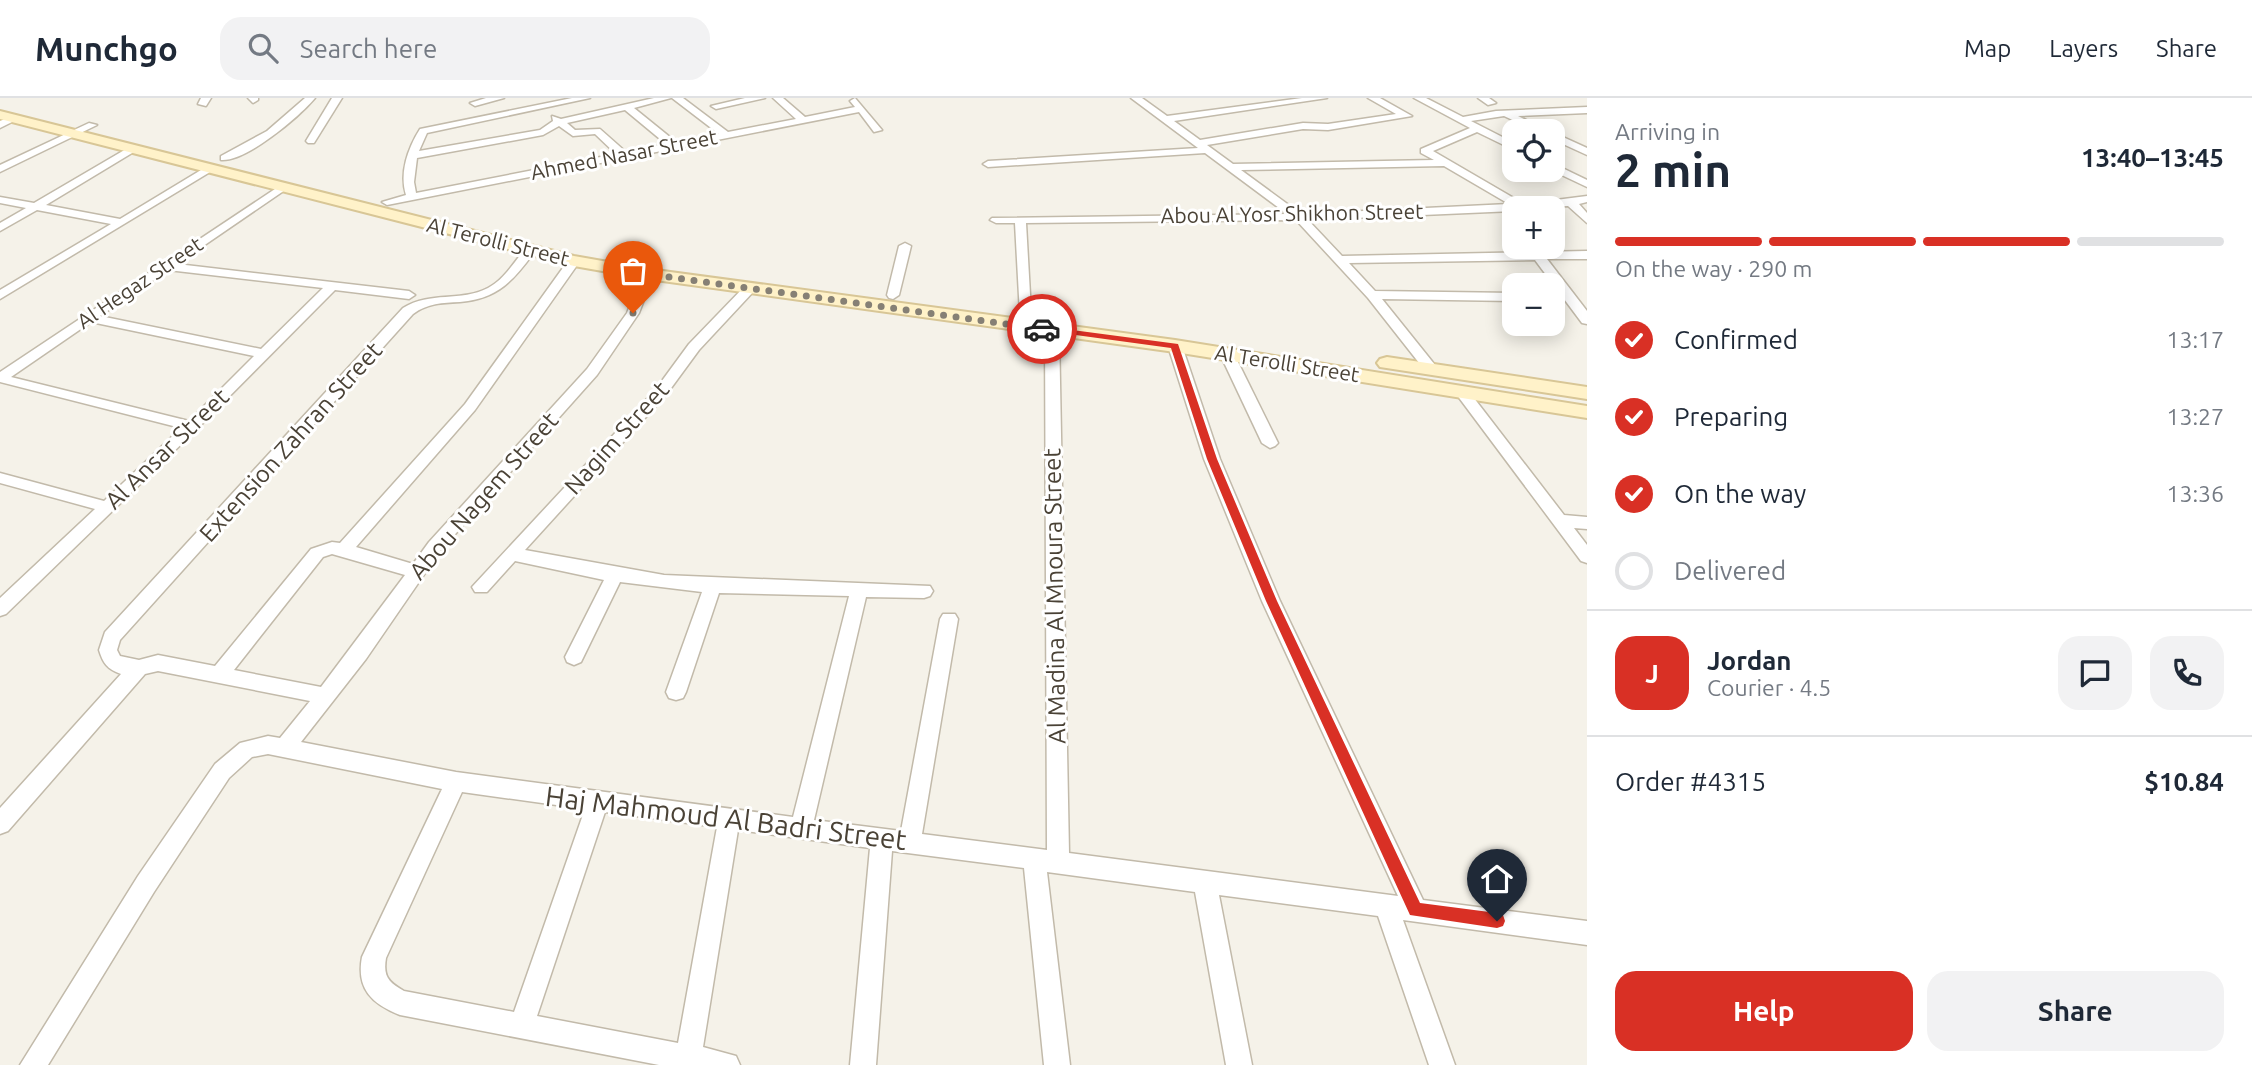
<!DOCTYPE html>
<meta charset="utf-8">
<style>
body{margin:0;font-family:Ubuntu,sans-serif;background:#f2f2f3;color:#1f2937;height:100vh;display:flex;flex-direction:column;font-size:26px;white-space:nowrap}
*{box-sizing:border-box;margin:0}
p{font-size:23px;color:#747a83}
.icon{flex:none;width:38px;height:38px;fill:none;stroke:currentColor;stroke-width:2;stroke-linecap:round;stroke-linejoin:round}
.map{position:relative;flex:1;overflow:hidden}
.side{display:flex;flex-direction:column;background:#fff;width:665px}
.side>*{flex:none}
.tools{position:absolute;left:1502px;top:21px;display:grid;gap:14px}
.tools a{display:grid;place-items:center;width:63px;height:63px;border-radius:14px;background:#fff;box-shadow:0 4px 18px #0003;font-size:35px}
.pin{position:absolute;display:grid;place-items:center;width:60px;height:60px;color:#fff;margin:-72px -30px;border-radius:50% 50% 50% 0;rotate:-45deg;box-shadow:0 0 7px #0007}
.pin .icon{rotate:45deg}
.courier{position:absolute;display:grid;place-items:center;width:70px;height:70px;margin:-35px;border:5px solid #d93025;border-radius:50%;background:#fff;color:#222;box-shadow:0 2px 9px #0007}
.headline em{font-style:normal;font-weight:700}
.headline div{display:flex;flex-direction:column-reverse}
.headline{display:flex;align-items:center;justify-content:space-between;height:119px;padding:0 28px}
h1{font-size:46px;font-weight:700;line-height:52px}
.bar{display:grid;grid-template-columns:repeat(4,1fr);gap:10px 7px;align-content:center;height:84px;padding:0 28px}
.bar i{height:9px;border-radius:5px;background:#e0e1e3}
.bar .active{background:#d93025}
.bar p{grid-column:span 4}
.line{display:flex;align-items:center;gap:18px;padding:0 28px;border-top:2px solid #e0e1e3}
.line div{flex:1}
.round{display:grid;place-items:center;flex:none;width:74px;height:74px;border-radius:21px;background:#f2f2f3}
ol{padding:0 28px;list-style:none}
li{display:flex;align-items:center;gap:21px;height:77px}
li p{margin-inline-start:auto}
li .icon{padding:7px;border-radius:50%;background:#d93025;color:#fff;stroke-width:4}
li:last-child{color:#747a83}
li i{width:38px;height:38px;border:4px solid #e0e1e3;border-radius:50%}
.cta{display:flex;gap:14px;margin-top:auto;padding:14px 28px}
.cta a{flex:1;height:80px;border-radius:21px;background:#d93025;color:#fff;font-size:28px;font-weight:700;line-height:80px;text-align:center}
.cta a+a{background:#f2f2f3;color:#1f2937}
header{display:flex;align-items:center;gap:42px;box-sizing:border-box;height:98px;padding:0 35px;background:#fff;border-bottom:2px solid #e0e1e3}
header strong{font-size:33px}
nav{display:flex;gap:38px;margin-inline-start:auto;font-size:24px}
.search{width:490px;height:63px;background:#f2f2f3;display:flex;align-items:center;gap:18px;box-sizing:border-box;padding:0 24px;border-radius:21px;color:#747a83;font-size:26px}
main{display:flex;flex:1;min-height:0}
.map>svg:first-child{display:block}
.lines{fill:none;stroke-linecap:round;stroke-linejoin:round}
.street-casing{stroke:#c2baaa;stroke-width:3}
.secondary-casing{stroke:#d8c696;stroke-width:4}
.street{fill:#fff;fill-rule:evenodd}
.secondary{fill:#fff2c9;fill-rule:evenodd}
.route{fill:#d93025}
.done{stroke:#868075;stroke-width:7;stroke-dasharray:0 12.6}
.labels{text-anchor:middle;stroke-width:6;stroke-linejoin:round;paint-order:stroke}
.far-street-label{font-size:21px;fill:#4a4236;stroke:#fff}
.street-label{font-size:24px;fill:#4a4236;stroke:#fff}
.near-street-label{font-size:28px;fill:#4a4236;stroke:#fff}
</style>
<header>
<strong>Munchgo</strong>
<div class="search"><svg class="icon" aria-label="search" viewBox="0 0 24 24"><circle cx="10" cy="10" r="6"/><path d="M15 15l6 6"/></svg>Search here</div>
<nav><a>Map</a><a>Layers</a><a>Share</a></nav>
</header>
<main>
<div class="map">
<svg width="1587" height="967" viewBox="0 0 1587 967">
<rect width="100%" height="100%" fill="#f5f2e9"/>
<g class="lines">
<defs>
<g id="street">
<polygon points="201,0 211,0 206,8 198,6"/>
<polygon points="248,0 258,0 258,2 253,5"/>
<path d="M305 0H315C299 19 246 64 221 62V58L267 33Z"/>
<polygon points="332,0 342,0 314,45 308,45 306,43"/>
<polygon points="486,0 504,0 475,8 470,5"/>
<path d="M572 0H590L427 35 419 53 540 32 553 23 552 18 561 21 654 0H671L634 10 676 44 719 36 672 0H683L728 34 796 21 773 0H783L805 19 855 9 850 3 855 0 882 32 874 34 859 14 387 107 382 104 406 97C399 75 408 50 420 31ZM625 12 666 46 626 54 600 31 575 32 567 25ZM559 28 573 38 595 36 616 56 416 95 414 84 417 60 543 37Z"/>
<polygon points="745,0 765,0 716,11 711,8"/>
<path d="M1131 0H1142L1167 18 1302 0H1327L1174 23 1200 42 1303 25 1328 26 1396 16 1368 0H1380L1412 18 1328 32 1303 31 1207 47 1233 66 1434 62 1421 55V51L1470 30 1414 0H1426L1463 19 1496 13 1587 9V15L1518 18 1548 33H1536L1504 18 1471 23 1514 45V52L1477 34 1433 53 1524 106 1587 98V104L1579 106 1587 115V125L1568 108 1514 110V113L1308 122 1342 158 1587 153V161H1547L1587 213V226L1582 225 1535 162 1349 165 1375 193 1514 195V203L1382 201 1439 272 1437 275H1427L1368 200 1296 122 1026 125 1031 214 1030 217H1020L1015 125H996L990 122 992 120 1287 116 1205 55 988 69 983 66 988 63 1198 50ZM1444 68 1509 106 1301 116 1241 72Z"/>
<polygon points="1478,0 1489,0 1496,5 1488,7"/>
<polygon points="10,19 18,21 0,30 0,23"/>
<polygon points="89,25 97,27 0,74 0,67"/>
<polygon points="1552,34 1587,50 1587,57 1552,41"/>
<polygon points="133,47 138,50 137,52 46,107 120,121 206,69 215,71 0,201 0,192 111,126 37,112 0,133 0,125 26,110 0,105 0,99 34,105"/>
<polygon points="1552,65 1587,82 1587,89 1551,72"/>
<path d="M281 87 286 90 285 92 177 166 409 193 415 197 409 201 335 192 197 331 6 516 0 518V500L95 411 0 385V375L104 403 181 330 0 284V274ZM168 172 323 190 261 251 100 218ZM91 224 254 258 189 323 11 279Z"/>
<polygon points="905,145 911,148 899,197 893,201 889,200 887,197 899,148"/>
<path d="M525 151 535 153C514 182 498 201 460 204 442 205 428 205 413 216L120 542 117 552 120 558 139 562 158 557 215 568 311 451 332 444 340 445 465 306 570 160H578L580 163 475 312 356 449 413 466 429 444 587 271 627 215 642 176 648 172 654 176 639 215 597 277 441 452 366 561 301 644 456 674 793 719 849 498 719 495 686 594 683 600 676 602 669 600 666 594 702 494 620 484 581 564 574 567 567 564 565 559 604 482 515 463 487 494H475L472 489 656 291 689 246 746 187 750 186 756 190 754 193 699 252 666 297 525 452 664 477 930 488 933 493 930 498 924 500 866 499 814 722 901 733 940 521 943 516H955L958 521 922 736 1047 752 1045 232 1052 228 1059 232 1069 755 1398 798 1262 503 1204 361 1168 248 1175 244 1182 248 1220 361 1280 503 1423 802 1587 823V847L1403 822 1455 967H1429L1378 818 1219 797 1252 967H1226L1195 794 1047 774 1070 967H1044L1024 770 892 753 876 967H850L870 750 738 732 703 949 736 958 740 967H659L400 917C372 906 356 891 362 859L442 691 268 656 252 659 229 680 154 794 48 967H20L138 778 215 666 240 645 268 638 280 640 310 603 158 573 145 576 8 733 0 736V710L121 576C107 571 103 565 99 552L105 534 403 210C430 193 461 204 488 190 504 182 514 164 525 151ZM332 456 405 477 321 589 234 572 323 459ZM462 694 585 711 514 914 404 893C388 884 383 878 386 860ZM605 714 717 729 678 945 537 918Z"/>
<polygon points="1227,252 1234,256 1278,345 1275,348 1270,350 1262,345 1220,256"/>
<polygon points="1462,290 1467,291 1564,417 1587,419 1587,431 1574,430 1587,447 1587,465 1581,463 1457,297 1455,294"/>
</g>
<g id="secondary">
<polygon points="0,13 574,158 648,171 1175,242 1587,308 1587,320 1175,254 648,181 574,168 0,21"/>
<polygon points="1387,259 1587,289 1587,301 1380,269 1377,265 1380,261"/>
</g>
</defs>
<use href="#street" class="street-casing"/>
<use href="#secondary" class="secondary-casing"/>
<use href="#street" class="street"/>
<use href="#secondary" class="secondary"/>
</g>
<polygon class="route" points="1042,228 1178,246 1217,361 1277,503 1420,805 1497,815 1503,817 1505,823 1503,828 1497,830 1410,817 1266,503 1207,361 1171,250 1039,232"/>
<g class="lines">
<polyline class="done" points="633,215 648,176 1042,231"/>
</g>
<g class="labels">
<g class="far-street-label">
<text transform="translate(624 57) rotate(-11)" y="7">Ahmed Nasar Street</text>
<text transform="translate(1292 116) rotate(-1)" y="7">Abou Al Yosr Shikhon Street</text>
<text transform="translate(498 144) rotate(14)" y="7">Al Terolli Street</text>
<text transform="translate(140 185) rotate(-34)" y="7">Al Hegaz Street</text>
<text transform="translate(1287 266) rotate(9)" y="7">Al Terolli Street</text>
</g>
<g class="street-label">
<text transform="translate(617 340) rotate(-48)" y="8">Nagim Street</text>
<text transform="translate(291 344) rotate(-48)" y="8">Extension Zahran Street</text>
<text transform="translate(167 351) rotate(-44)" y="8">Al Ansar Street</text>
<text transform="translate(484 398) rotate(-49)" y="8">Abou Nagem Street</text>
<text transform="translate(1055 498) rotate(-91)" y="8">Al Madina Al Mnoura Street</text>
</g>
<g class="near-street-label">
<text transform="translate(726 720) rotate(7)" y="10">Haj Mahmoud Al Badri Street</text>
</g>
</g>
</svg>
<div class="tools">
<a><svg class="icon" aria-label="locate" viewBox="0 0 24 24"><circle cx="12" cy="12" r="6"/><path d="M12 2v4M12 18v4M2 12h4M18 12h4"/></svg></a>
<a>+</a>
<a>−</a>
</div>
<div class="pin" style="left:633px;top:215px;background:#ea580c"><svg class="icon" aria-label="bag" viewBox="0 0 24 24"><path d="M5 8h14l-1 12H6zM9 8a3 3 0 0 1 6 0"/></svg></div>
<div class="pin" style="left:1497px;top:823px;background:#1f2937"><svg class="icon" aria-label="home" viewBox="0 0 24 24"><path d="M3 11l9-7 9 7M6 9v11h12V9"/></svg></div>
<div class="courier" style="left:1042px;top:231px"><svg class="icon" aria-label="car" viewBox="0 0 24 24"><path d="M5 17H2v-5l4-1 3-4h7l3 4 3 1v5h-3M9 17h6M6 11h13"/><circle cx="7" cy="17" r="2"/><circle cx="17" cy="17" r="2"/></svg></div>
</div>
<section class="side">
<div class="headline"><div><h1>2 min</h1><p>Arriving in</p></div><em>13:40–13:45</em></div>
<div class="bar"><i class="active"></i><i class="active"></i><i class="active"></i><i></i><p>On the way · 290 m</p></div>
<ol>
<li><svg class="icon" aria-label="check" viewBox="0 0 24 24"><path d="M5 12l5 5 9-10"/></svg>Confirmed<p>13:17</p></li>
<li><svg class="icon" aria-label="check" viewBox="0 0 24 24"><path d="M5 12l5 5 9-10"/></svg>Preparing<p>13:27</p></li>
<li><svg class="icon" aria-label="check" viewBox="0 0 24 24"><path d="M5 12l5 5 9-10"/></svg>On the way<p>13:36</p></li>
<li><i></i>Delivered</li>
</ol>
<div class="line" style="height:126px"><b class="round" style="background:#d93025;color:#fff">J</b><div><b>Jordan</b><p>Courier · 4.5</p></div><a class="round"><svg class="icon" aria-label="chat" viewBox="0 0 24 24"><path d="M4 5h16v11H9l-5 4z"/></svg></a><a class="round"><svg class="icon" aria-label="phone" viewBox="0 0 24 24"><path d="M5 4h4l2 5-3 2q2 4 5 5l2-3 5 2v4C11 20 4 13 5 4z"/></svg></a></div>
<div class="line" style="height:91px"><div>Order #4315</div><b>$10.84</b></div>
<div class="cta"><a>Help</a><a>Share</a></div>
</section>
</main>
